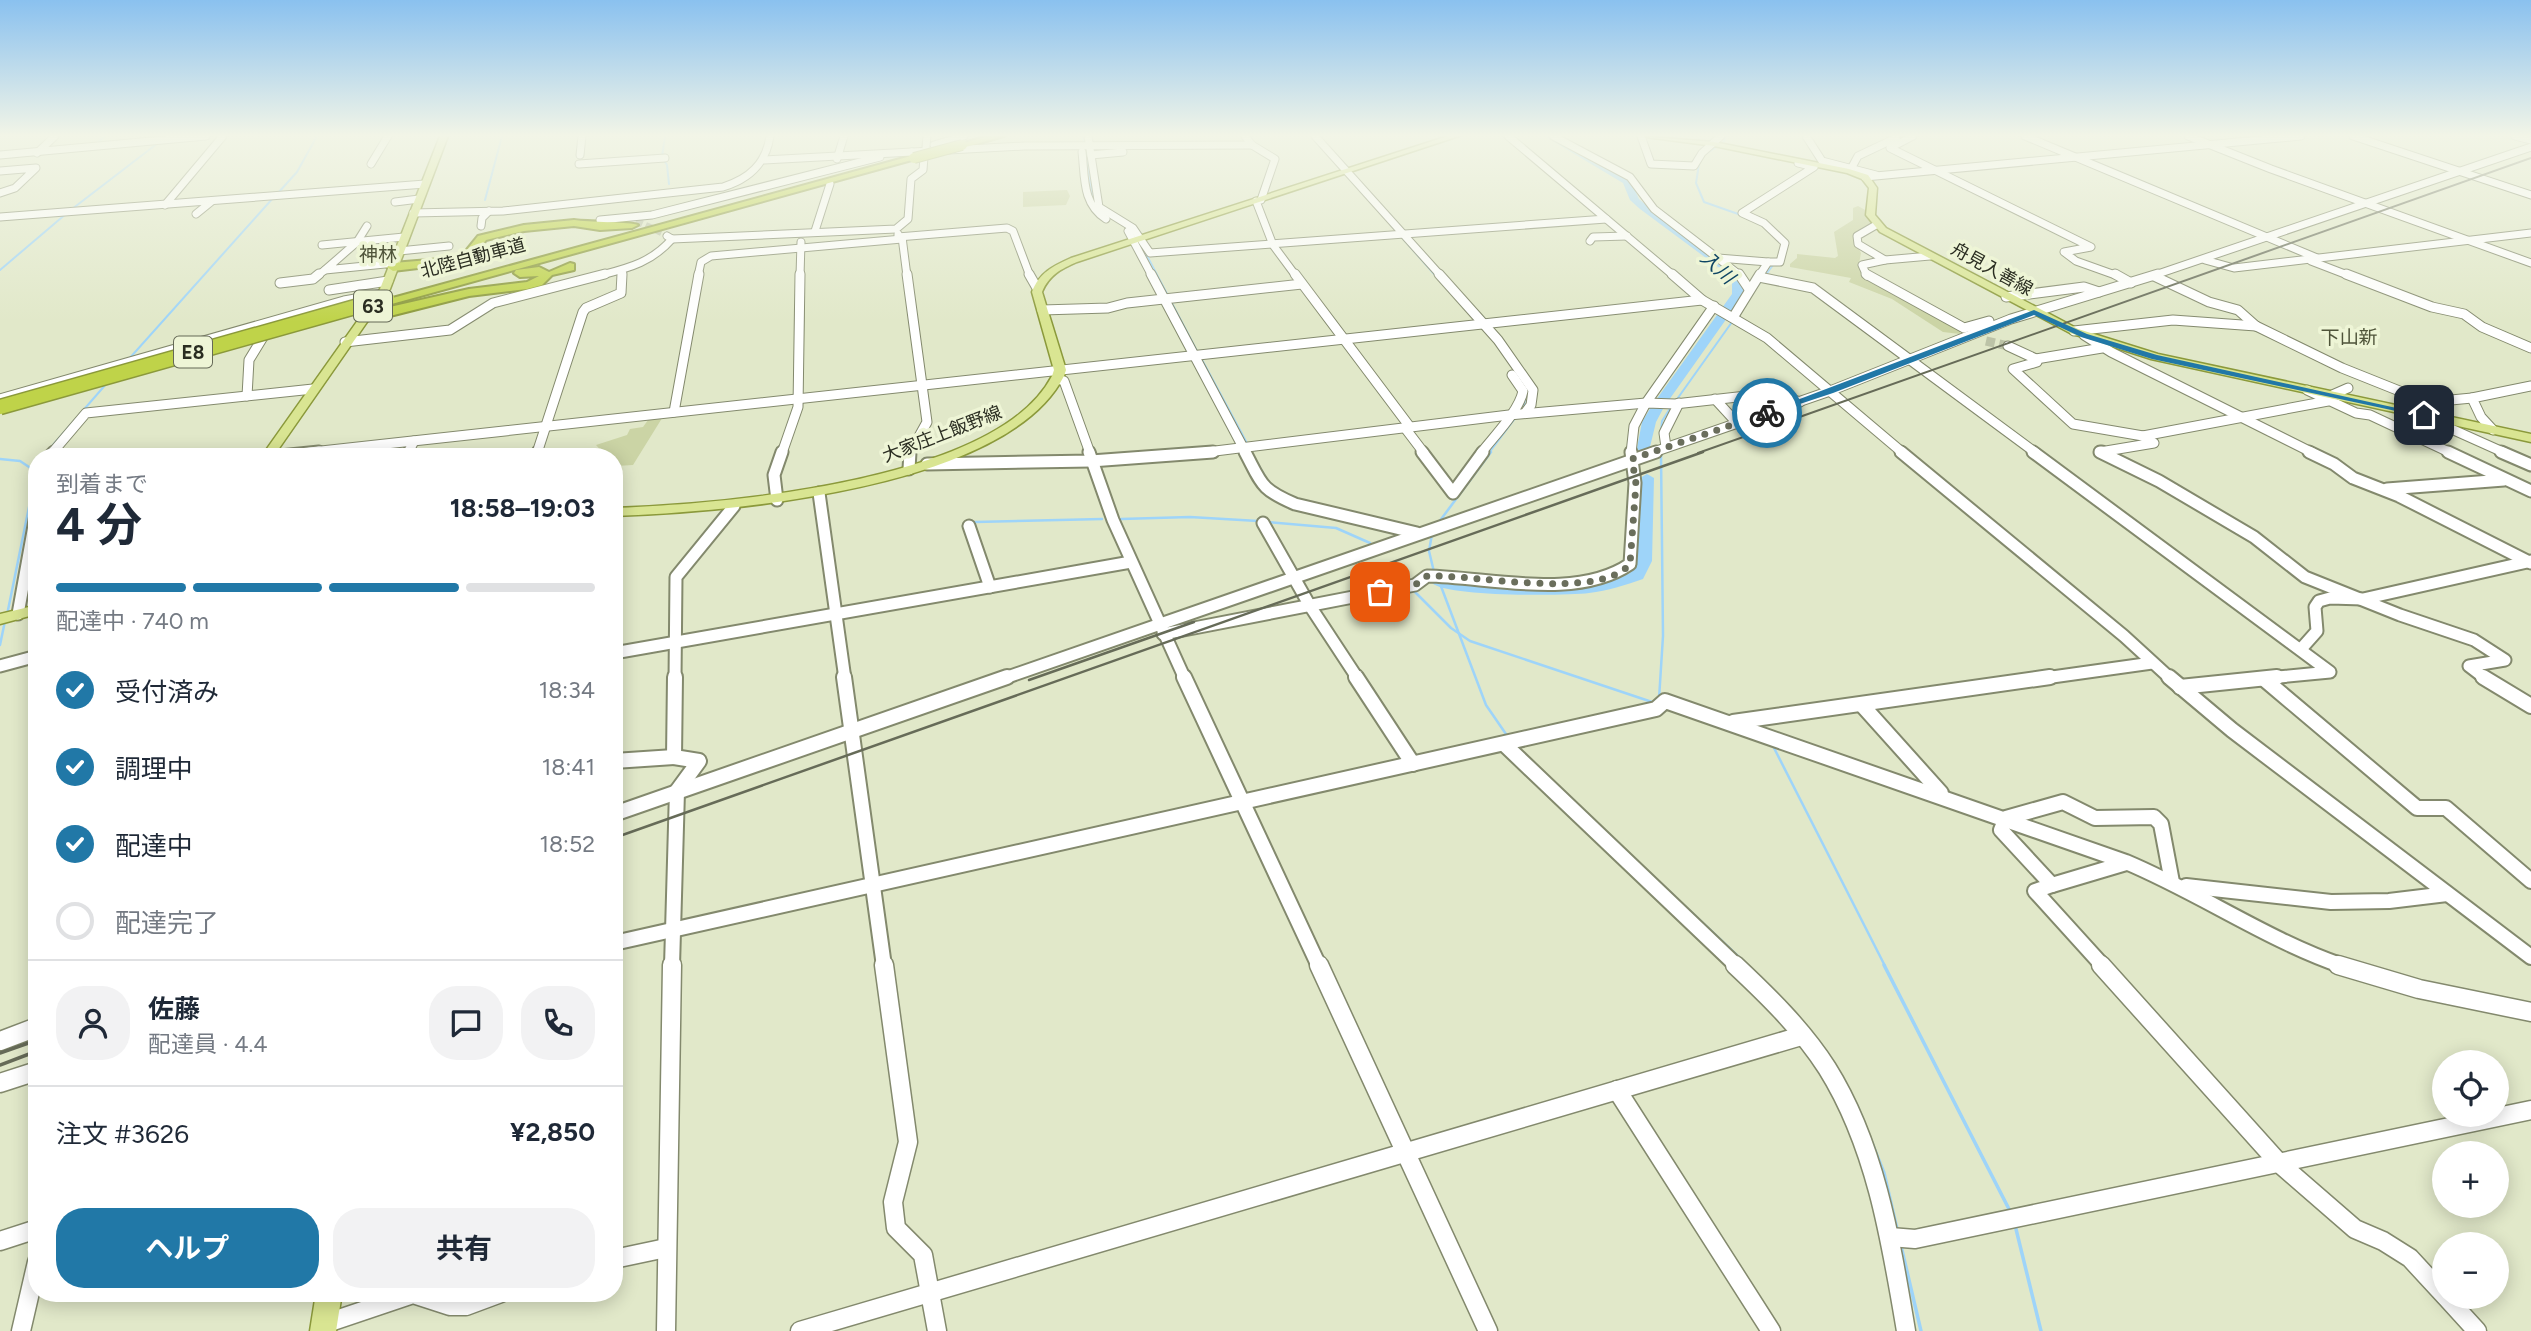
<!DOCTYPE html>
<html lang="ja">
<meta charset="utf-8">
<style>
body{margin:0;font-family:Figtree,"Noto Sans JP",sans-serif;background:#f2f2f3;color:#1f2937;height:100vh;display:flex;flex-direction:column;font-size:26px;white-space:nowrap}
*{box-sizing:border-box;margin:0}
p{font-size:23px;color:#747a83}
.icon{flex:none;width:38px;height:38px;fill:none;stroke:currentColor;stroke-width:2;stroke-linecap:round;stroke-linejoin:round}
.map{position:relative;flex:1;overflow:hidden}
.sheet{position:absolute;left:28px;top:448px;width:595px;height:854px;display:flex;flex-direction:column;background:#fff;border-radius:28px;box-shadow:0 4px 18px #0003}
.sheet>*{flex:none}
.fabs{position:absolute;left:2432px;top:1050px;display:grid;gap:14px}
.fabs a{display:grid;place-items:center;width:77px;height:77px;border-radius:50%;background:#fff;box-shadow:0 4px 18px #0003;font-size:35px}
.pin{position:absolute;display:grid;place-items:center;width:60px;height:60px;color:#fff;margin:-30px;border-radius:14px;box-shadow:0 4px 10px #0006}
.courier{position:absolute;display:grid;place-items:center;width:70px;height:70px;margin:-35px;border:5px solid #2178a7;border-radius:50%;background:#fff;color:#222;box-shadow:0 2px 9px #0007}
.summary em{font-style:normal;font-weight:700}
.summary div{display:flex;flex-direction:column-reverse}
.summary{display:flex;align-items:center;justify-content:space-between;height:119px;padding:0 28px}
h1{font-size:46px;font-weight:700;line-height:52px}
.bar{display:grid;grid-template-columns:repeat(4,1fr);gap:10px 7px;align-content:center;height:84px;padding:0 28px}
.bar i{height:9px;border-radius:5px;background:#e0e1e3}
.bar .active{background:#2178a7}
.bar p{grid-column:span 4}
.line{display:flex;align-items:center;gap:18px;padding:0 28px;border-top:2px solid #e0e1e3}
.line div{flex:1}
.round{display:grid;place-items:center;flex:none;width:74px;height:74px;border-radius:28px;background:#f2f2f3}
ol{padding:0 28px;list-style:none}
li{display:flex;align-items:center;gap:21px;height:77px}
li p{margin-inline-start:auto}
li .icon{padding:7px;border-radius:50%;background:#2178a7;color:#fff;stroke-width:4}
li:last-child{color:#747a83}
li i{width:38px;height:38px;border:4px solid #e0e1e3;border-radius:50%}
.action{display:flex;gap:14px;margin-top:auto;padding:14px 28px}
.action a{flex:1;height:80px;border-radius:28px;background:#2178a7;color:#fff;font-size:28px;font-weight:700;line-height:80px;text-align:center}
.action a+a{background:#f2f2f3;color:#1f2937}
.map>svg:first-child{display:block}
.green{fill:#cbd4a5}
.lines{fill:none;stroke-linecap:round;stroke-linejoin:round}
.stream-far2{stroke:#9ed4f9;stroke-width:2}
.stream-far1{stroke:#9ed4f9;stroke-width:2.5}
.stream{stroke:#9ed4f9;stroke-width:3.5}
.river{fill:#9ed4f9;fill-rule:evenodd}
.minor-tunnel-far1{stroke:#bcc3a7;stroke-width:7;stroke-dasharray:7 3.5;stroke-linecap:butt}
.minor-tunnel{stroke:#bcc3a7;stroke-width:9;stroke-dasharray:9 4.5;stroke-linecap:butt}
.minor-far4-casing{stroke:#83896d;stroke-width:9}
.minor-far3-casing{stroke:#83896d;stroke-width:11}
.minor-far2-casing{stroke:#83896d;stroke-width:15}
.minor-far1-casing{stroke:#83896d;stroke-width:18}
.minor-casing{stroke:#83896d;stroke-width:21}
.major-casing{stroke:#8b993b;stroke-width:3}
.highway-casing{stroke:#8b993b;stroke-width:4}
.minor-far4{stroke:#fff;stroke-width:7}
.minor-far3{stroke:#fff;stroke-width:9}
.minor-far2{stroke:#fff;stroke-width:11}
.minor-far1{stroke:#fff;stroke-width:14}
.minor{stroke:#fff;stroke-width:18}
.major{fill:#d9e592;fill-rule:evenodd}
.highway{fill:#bfd349;fill-rule:evenodd}
.rail-far2{stroke:#666b58;stroke-width:2}
.rail-far1{stroke:#666b58;stroke-width:2.5}
.rail{stroke:#666b58;stroke-width:3.5}
.highway-bridge-far1-casing{stroke:#8b993b;stroke-width:12;stroke-linecap:butt}
.highway-bridge-casing{stroke:#8b993b;stroke-width:17;stroke-linecap:butt}
.highway-bridge-far1{stroke:#bfd349;stroke-width:10}
.highway-bridge{stroke:#bfd349;stroke-width:14}
.route{fill:#2178a7}
.done{stroke:#6a6e5c;stroke-width:7;stroke-dasharray:0 12.6}
.labels{text-anchor:middle;stroke-width:7;stroke-linejoin:round;paint-order:stroke}
.far-street-label{font-size:18px;fill:#2a2d21;stroke:#eef5d6}
.far-neighbourhood-label{font-size:19px;fill:#4f543a;stroke:#eef5d6}
.far-water-label{font-size:19px;font-style:italic;fill:#0f4664;stroke:#eef5d6}
.shield{fill:#eef5d6;stroke:#656957;stroke-width:2}
.shield-label{font-size:19px;font-weight:bold;fill:#2a2d21}
</style>
<div class="map">
<svg width="2531" height="1331" viewBox="0 0 2531 1331">
<rect width="100%" height="100%" fill="#e1e8c9"/>
<g class="green">
<polygon points="1067,190 1070,196 1066,205 1023,207 1023,192"/>
<polygon points="1858,206 1867,211 1871,226 1855,235 1854,240 1861,253 1859,264 1862,273 1960,330 1960,334 1943,332 1892,299 1849,282 1851,278 1790,267 1790,264 1797,258 1797,254 1835,258 1838,256 1834,232 1853,220 1853,208"/>
<polygon points="664,415 633,465 616,466 614,457 607,457 596,445 627,435 630,429 643,427 651,416"/>
</g>
<g class="lines">
<g class="stream-far2">
<polyline points="665,136 662,157 667,165 669,184"/>
<polyline points="1083,136 1093,199"/>
<polyline points="96,144 105,136"/>
<polyline points="1707,153 1723,143 1726,136"/>
<polyline points="1699,164 1696,183 1704,202 1741,215"/>
<polyline points="278,193 297,172 317,136"/>
<polyline points="485,200 502,136"/>
<polyline points="72,209 158,143"/>
<polyline points="1391,225 1435,275"/>
<polyline points="1144,250 1198,353"/>
<polyline points="0,270 67,213"/>
<polyline points="1756,288 1773,265"/>
<polyline points="1201,358 1248,445"/>
<polyline points="128,360 273,198"/>
<polyline points="1675,402 1732,322"/>
<polyline points="1524,407 1526,390"/>
<polyline points="1661,430 1662,421 1671,407"/>
<polyline points="1251,451 1252,453"/>
<polyline points="46,453 107,383"/>
<polyline points="1489,453 1516,417"/>
</g>
<g class="stream-far1">
<polyline points="1251,452 1268,482"/>
<polyline points="43,457 48,452"/>
<polyline points="0,459 20,461 35,471"/>
<polyline points="1121,519 1190,517 1258,521"/>
<polyline points="975,522 1102,519"/>
<polyline points="1268,522 1336,528 1370,543"/>
<polyline points="1439,522 1491,452"/>
<polyline points="1432,534 1429,551 1434,572"/>
<polyline points="1392,565 1408,584"/>
<polyline points="1439,581 1486,705 1508,737"/>
<polyline points="1412,589 1451,628 1470,641 1655,703"/>
<polyline points="7,615 37,468"/>
<polyline points="0,645 5,621"/>
<polyline points="1659,699 1663,636 1661,454"/>
<polyline points="1765,743 1773,746 1885,966"/>
<polyline points="1641,865 1741,959"/>
</g>
<g class="stream">
<polyline points="1884,965 2011,1213"/>
<polyline points="1857,1106 1884,1173 1897,1229"/>
<polyline points="2015,1225 2041,1331"/>
<polyline points="1901,1246 1921,1331"/>
</g>
<g class="river">
<polygon points="1544,136 1554,136 1630,179 1639,199 1646,205 1737,271 1744,281 1744,294 1664,407 1656,422 1649,451 1639,451 1637,448 1642,422 1651,407 1732,294 1732,281 1729,275 1640,209 1630,200 1623,183"/>
<path d="M1647 474 1654 478 1652 561 1643 579C1625 585 1608 591 1589 593 1565 596 1446 597 1432 583L1440 578C1504 585 1569 593 1630 573L1636 561 1640 478Z"/>
</g>
<polyline class="minor-tunnel-far1" points="636,221 667,235"/>
<polyline class="minor-tunnel" points="1986,341 2008,346"/>
<defs>
<g id="minor-far4">
<polyline points="1088,136 1099,207 1133,228 1150,253 1606,219"/>
<polyline points="1245,136 1252,145 1275,159 1261,200"/>
<polyline points="1315,136 1441,276"/>
<polyline points="1508,136 1674,276"/>
<polyline points="1553,136 1630,177 1654,209 1741,276"/>
<polyline points="1641,136 1651,164 1694,166 1702,153 1721,136"/>
<polyline points="1806,136 1822,161 1876,175"/>
<polyline points="1913,136 1890,148 2091,247 2064,252 2076,261 2118,276"/>
<polyline points="2025,136 2317,258"/>
<polyline points="2188,136 2271,169 2531,263"/>
<polyline points="2353,136 2531,195"/>
<polyline points="2515,136 2531,140"/>
<polyline points="934,145 964,136"/>
<polyline points="926,147 927,136"/>
<path d="M1082 152C1085 177 1082 204 1106 219"/>
<polyline points="37,153 55,136"/>
<polyline points="0,155 206,136"/>
<polyline points="580,155 582,136"/>
<polyline points="1091,155 1123,152"/>
<polyline points="837,159 844,136"/>
<polyline points="764,160 1024,146 1252,145"/>
<polyline points="371,164 388,136"/>
<polyline points="579,164 665,158"/>
<polyline points="1852,167 1858,156 1896,138"/>
<polyline points="0,171 36,168 15,188 0,193"/>
<polyline points="1865,177 2301,136"/>
<polyline points="1256,201 1273,245 1296,276"/>
<polyline points="395,202 419,199"/>
<polyline points="165,205 223,136"/>
<path d="M413 213 503 211 723 187C749 179 766 164 770 136"/>
<polyline points="196,214 212,201"/>
<polyline points="0,217 425,184"/>
<polyline points="600,220 652,215 880,157"/>
<polyline points="367,226 357,242 325,270 395,263"/>
<polyline points="481,226 482,218 489,211"/>
<polyline points="815,231 830,184"/>
<polyline points="1128,231 1152,276"/>
<polyline points="898,234 898,237 1007,228 1013,231 1030,276"/>
<polyline points="667,236 672,239 896,229 908,219 911,179 923,170 924,157 912,152"/>
<polyline points="902,237 907,276"/>
<polyline points="1590,241 1593,237 1627,236"/>
<polyline points="322,245 404,237"/>
<polyline points="399,251 449,246"/>
<polyline points="1718,258 1768,262"/>
<polyline points="1885,260 1930,256"/>
<polyline points="2205,260 2234,268 2531,233"/>
<polyline points="2311,261 2350,276"/>
<polyline points="317,276 325,270"/>
<path d="M598 276C628 268 651 263 672 239"/>
<polyline points="622,276 622,270"/>
<polyline points="698,276 701,262 711,256 902,239"/>
<polyline points="800,276 801,242"/>
<polyline points="1759,276 1768,262 1780,262 1785,243 1764,223 1742,213 1814,167 1798,163"/>
<polyline points="1867,276 1862,265 1885,260 1858,244 1857,236 1876,225"/>
<polyline points="2152,276 2531,147"/>
</g>
<g id="minor-far3">
<polyline points="907,274 927,422 910,453"/>
<polyline points="1029,274 1037,288"/>
<polyline points="1151,274 1246,453"/>
<polyline points="1295,274 1410,427"/>
<polyline points="1439,274 1498,340 1533,390 1531,405 1525,413"/>
<polyline points="1672,274 1702,300 1767,338 1903,453"/>
<polyline points="1739,274 1749,289"/>
<polyline points="1866,274 1964,328 1989,321"/>
<polyline points="2115,274 2131,283"/>
<polyline points="2346,274 2432,307 2464,314 2482,327 2531,348"/>
<polyline points="2154,276 2209,302 2238,310 2256,326 2342,368 2422,400 2430,402 2472,398"/>
<polyline points="1759,277 1813,288 2036,453"/>
<polyline points="280,283 313,279 319,274"/>
<polyline points="329,290 388,281"/>
<polyline points="2006,297 2084,287 2099,292"/>
<polyline points="1042,310 1108,308 1127,303 1302,284"/>
<polyline points="1734,316 1760,274"/>
<polyline points="2074,331 2173,320 2256,326"/>
<polyline points="2084,335 2111,352 2313,453"/>
<polyline points="345,342 450,330 493,303 605,274"/>
<polyline points="2008,346 2036,359 2037,362 2013,369 2073,424 2143,436 2154,443 2100,452 2103,453"/>
<polyline points="2036,359 2102,348"/>
<polyline points="1058,379 1064,381 1090,453"/>
<polyline points="2307,390 2356,413 2370,415 2451,453"/>
<polyline points="2332,395 2348,388"/>
<polyline points="247,396 249,360 268,329"/>
<polyline points="0,399 344,301 378,295"/>
<polyline points="1715,399 1737,423"/>
<polyline points="674,412 699,274"/>
<polyline points="2448,420 2447,427 2505,453"/>
<polyline points="1405,428 1424,453"/>
<polyline points="2493,430 2481,417 2472,398 2531,386"/>
<polyline points="2143,436 2328,401"/>
<polyline points="1666,447 1664,433 1679,403"/>
<polyline points="52,453 86,413 313,389"/>
<polyline points="303,453 1702,300"/>
<polyline points="408,453 414,441"/>
<polyline points="537,453 583,312 586,308 621,293 622,274"/>
<polyline points="782,453 798,407 800,274"/>
<polyline points="1199,453 1509,415 1646,403 1675,404 1773,393 1800,402"/>
<path d="M1481 453C1495 435 1519 411 1523 391L1512 375"/>
<polyline points="1631,453 1634,426 1646,403 1714,306"/>
<polyline points="1651,453 1830,391 2011,319 2158,274"/>
</g>
<g id="minor-far2">
<polyline points="1089,452 1113,520 1185,679"/>
<path d="M1245 452C1262 484 1260 489 1295 504L1417 533"/>
<polyline points="1422,452 1453,493 1483,452"/>
<polyline points="1901,452 2124,636 2171,679"/>
<polyline points="2033,452 2330,672 2259,679"/>
<polyline points="2102,452 2100,452 2159,481 2254,537 2305,577 2400,615 2474,640 2505,660 2469,666 2486,679"/>
<polyline points="2309,452 2334,464 2353,478 2399,496 2531,563"/>
<polyline points="2448,452 2531,491"/>
<polyline points="2501,452 2531,465"/>
<polyline points="49,457 54,452"/>
<polyline points="270,457 319,452"/>
<polyline points="406,457 409,452"/>
<polyline points="536,457 538,452"/>
<polyline points="927,464 1091,461 1213,452"/>
<polyline points="909,469 910,452"/>
<polyline points="2387,489 2504,480"/>
<polyline points="819,493 845,679"/>
<polyline points="777,500 774,475 782,452"/>
<polyline points="1263,523 1310,606 1358,679"/>
<polyline points="969,526 990,587"/>
<polyline points="18,614 37,509"/>
<path d="M1163 634 1415 585 1427 576C1489 577 1576 601 1630 564L1635 483 1631 452"/>
<polyline points="2301,649 2317,631 2315,607 2319,601 2330,598 2363,599 2531,561"/>
<polyline points="614,653 1131,562"/>
<polyline points="0,666 37,656"/>
<polyline points="675,679 676,577 734,506"/>
<polyline points="1002,679 1656,452"/>
<polyline points="2038,679 2152,663"/>
</g>
<g id="minor-far1">
<polyline points="844,677 884,966"/>
<polyline points="1184,677 1319,966"/>
<polyline points="1356,677 1413,764"/>
<polyline points="2169,677 2232,730 2531,957"/>
<polyline points="2483,677 2531,706"/>
<polyline points="2264,679 2417,808 2446,808 2531,881"/>
<polyline points="2180,687 2277,677"/>
<polyline points="1862,705 1941,793"/>
<polyline points="1733,722 2050,677"/>
<polyline points="1504,744 1737,966"/>
<polyline points="614,761 674,757"/>
<polyline points="614,814 1007,677"/>
<polyline points="2052,885 2126,863"/>
<polyline points="2186,886 2331,902 2389,901 2447,894"/>
<path d="M614 943 1656 709 1665 701 2126 862C2200 893 2267 940 2343 966"/>
<polyline points="672,966 677,791 699,761 674,757 675,677"/>
<polyline points="2103,966 2035,891 2052,885 2001,830 2006,818 2063,802 2095,818 2154,817 2161,824 2172,882"/>
</g>
<g id="minor">
<polyline points="884,965 908,1142 893,1202 896,1228 923,1255 937,1331"/>
<polyline points="1319,965 1488,1331"/>
<path d="M1735 965C1768 996 1802 1029 1827 1068 1876 1146 1891 1242 1906 1331"/>
<polyline points="2101,965 2279,1163 2355,1229 2383,1241 2410,1258 2445,1296"/>
<polyline points="2338,965 2419,989 2531,1012"/>
<polyline points="0,1041 37,1027"/>
<polyline points="0,1083 37,1071"/>
<polyline points="1617,1090 1771,1331"/>
<polyline points="1890,1237 1915,1239 2531,1110"/>
<polyline points="0,1241 37,1229"/>
<polyline points="614,1259 666,1248"/>
<polyline points="2446,1297 2477,1331"/>
<polyline points="324,1324 413,1294 450,1306 466,1306 501,1293"/>
<polyline points="21,1331 37,1262"/>
<polyline points="666,1331 672,965"/>
<polyline points="800,1331 1801,1036"/>
</g>
<g id="major">
<polygon points="440,136 448,136 390,289 273,457 261,457 380,289"/>
<path d="M1448 136H1459L1077 262C1061 269 1049 275 1042 292L1066 370 1064 376C1006 489 729 512 614 516V508C723 504 997 482 1052 376L1054 370 1032 292C1039 273 1053 266 1071 258Z"/>
<polygon points="1638,136 1714,142 1849,169 1868,175 1877,188 1875,215 1886,228 2078,329 2158,354 2531,434 2531,442 2151,359 2070,333 1880,232 1866,215 1869,188 1862,179 1847,173 1714,146"/>
<polygon points="37,605 37,614 0,624 0,614"/>
<polygon points="316,1293 342,1293 336,1331 310,1331"/>
</g>
<g id="highway">
<polygon points="988,136 1004,136 962,148 957,145"/>
<polygon points="911,156 919,158 388,305 380,305 378,302"/>
<path d="M574 220C587 222 632 222 638 225L632 228 600 230 574 226 524 231 486 240 473 256 460 263 393 271 387 267 393 263 453 258 465 252 478 236 524 225Z"/>
<polygon points="570,263 574,264 574,270 552,275 542,285 527,289 469,296 382,318 364,321 358,317 359,314 469,289 527,282 539,276 520,277 514,273 516,270 539,267 549,272"/>
</g>
</defs>
<use href="#minor-far4" class="minor-far4-casing"/>
<use href="#minor-far3" class="minor-far3-casing"/>
<use href="#minor-far2" class="minor-far2-casing"/>
<use href="#minor-far1" class="minor-far1-casing"/>
<use href="#minor" class="minor-casing"/>
<use href="#major" class="major-casing"/>
<use href="#highway" class="highway-casing"/>
<use href="#minor-far4" class="minor-far4"/>
<use href="#minor-far3" class="minor-far3"/>
<use href="#minor-far2" class="minor-far2"/>
<use href="#minor-far1" class="minor-far1"/>
<use href="#minor" class="minor"/>
<use href="#major" class="major"/>
<use href="#highway" class="highway"/>
<polyline class="rail-far2" points="1698,453 2531,158"/>
<g class="rail-far1">
<polyline points="1029,680 1194,622"/>
<polyline points="614,838 1703,452"/>
</g>
<g class="rail">
<polyline points="0,1053 37,1040"/>
<polyline points="0,1065 37,1051"/>
</g>
<defs>
<polyline id="highway-bridge-far1" points="914,158 962,145"/>
<polyline id="highway-bridge" points="0,407 387,298"/>
</defs>
<use href="#highway-bridge-far1" class="highway-bridge-far1-casing"/>
<use href="#highway-bridge" class="highway-bridge-casing"/>
<use href="#highway-bridge-far1" class="highway-bridge-far1"/>
<use href="#highway-bridge" class="highway-bridge"/>
</g>
<linearGradient id="sky" x2="0" y2="1"><stop stop-color="#8ac1ef"/><stop offset="0.42" stop-color="#f2f5e7"/><stop offset="1" stop-color="#f2f5e7" stop-opacity="0"/></linearGradient>
<rect width="2531" height="322" fill="url(#sky)"/>
<polygon class="route" points="2034,310 2087,334 2157,355 2428,415 2424,417 2152,359 2081,337 2034,315 1833,393 1770,414 1763,413"/>
<g class="lines">
<path class="done" d="M1380 592 1415 585 1427 576C1476 574 1598 601 1630 564L1636 484 1632 459 1767 413"/>
</g>
<g class="labels">
<g class="far-street-label">
<text transform="translate(473 258) rotate(-15)" y="6">北陸自動車道</text>
<text transform="translate(1992 269) rotate(29)" y="6">舟見入善線</text>
<text transform="translate(942 434) rotate(-21)" y="6">大家庄上飯野線</text>
</g>
<g class="far-neighbourhood-label">
<text x="378" y="261">神林</text>
<text x="2349" y="344">下山新</text>
</g>
<g class="far-water-label">
<text transform="translate(1718 267) rotate(42)" y="7">入川</text>
</g>
<g class="shield">
<rect x="354" y="290.5" width="38" height="31" rx="5"/>
<rect x="174" y="336.5" width="38" height="31" rx="5"/>
</g>
<g class="shield-label">
<text x="373" y="313">63</text>
<text x="193" y="359">E8</text>
</g>
</g>
</svg>
<div class="fabs">
<a><svg class="icon" aria-label="locate" viewBox="0 0 24 24"><circle cx="12" cy="12" r="6"/><path d="M12 2v4M12 18v4M2 12h4M18 12h4"/></svg></a>
<a>+</a>
<a>−</a>
</div>
<div class="pin" style="left:1380px;top:592px;background:#ea580c"><svg class="icon" aria-label="bag" viewBox="0 0 24 24"><path d="M5 8h14l-1 12H6zM9 8a3 3 0 0 1 6 0"/></svg></div>
<div class="pin" style="left:2424px;top:415px;background:#1f2937"><svg class="icon" aria-label="home" viewBox="0 0 24 24"><path d="M3 11l9-7 9 7M6 9v11h12V9"/></svg></div>
<div class="courier" style="left:1767px;top:413px"><svg class="icon" aria-label="bike" viewBox="0 0 24 24"><circle cx="6" cy="16" r="4"/><circle cx="18" cy="16" r="4"/><path d="M6 16l4-8h5l3 8M10 8l3 8H6M13 5h3"/></svg></div>
<section class="sheet">
<div class="summary"><div><h1>4 分</h1><p>到着まで</p></div><em>18:58–19:03</em></div>
<div class="bar"><i class="active"></i><i class="active"></i><i class="active"></i><i></i><p>配達中 · 740 m</p></div>
<ol>
<li><svg class="icon" aria-label="check" viewBox="0 0 24 24"><path d="M5 12l5 5 9-10"/></svg>受付済み<p>18:34</p></li>
<li><svg class="icon" aria-label="check" viewBox="0 0 24 24"><path d="M5 12l5 5 9-10"/></svg>調理中<p>18:41</p></li>
<li><svg class="icon" aria-label="check" viewBox="0 0 24 24"><path d="M5 12l5 5 9-10"/></svg>配達中<p>18:52</p></li>
<li><i></i>配達完了</li>
</ol>
<div class="line" style="height:126px"><a class="round"><svg class="icon" aria-label="person" viewBox="0 0 24 24"><circle cx="12" cy="8" r="4"/><path d="M4 21q1-7 8-7t8 7"/></svg></a><div><b>佐藤</b><p>配達員 · 4.4</p></div><a class="round"><svg class="icon" aria-label="chat" viewBox="0 0 24 24"><path d="M4 5h16v11H9l-5 4z"/></svg></a><a class="round"><svg class="icon" aria-label="phone" viewBox="0 0 24 24"><path d="M5 4h4l2 5-3 2q2 4 5 5l2-3 5 2v4C11 20 4 13 5 4z"/></svg></a></div>
<div class="line" style="height:91px"><div>注文 #3626</div><b>¥2,850</b></div>
<div class="action"><a>ヘルプ</a><a>共有</a></div>
</section>
</div>
